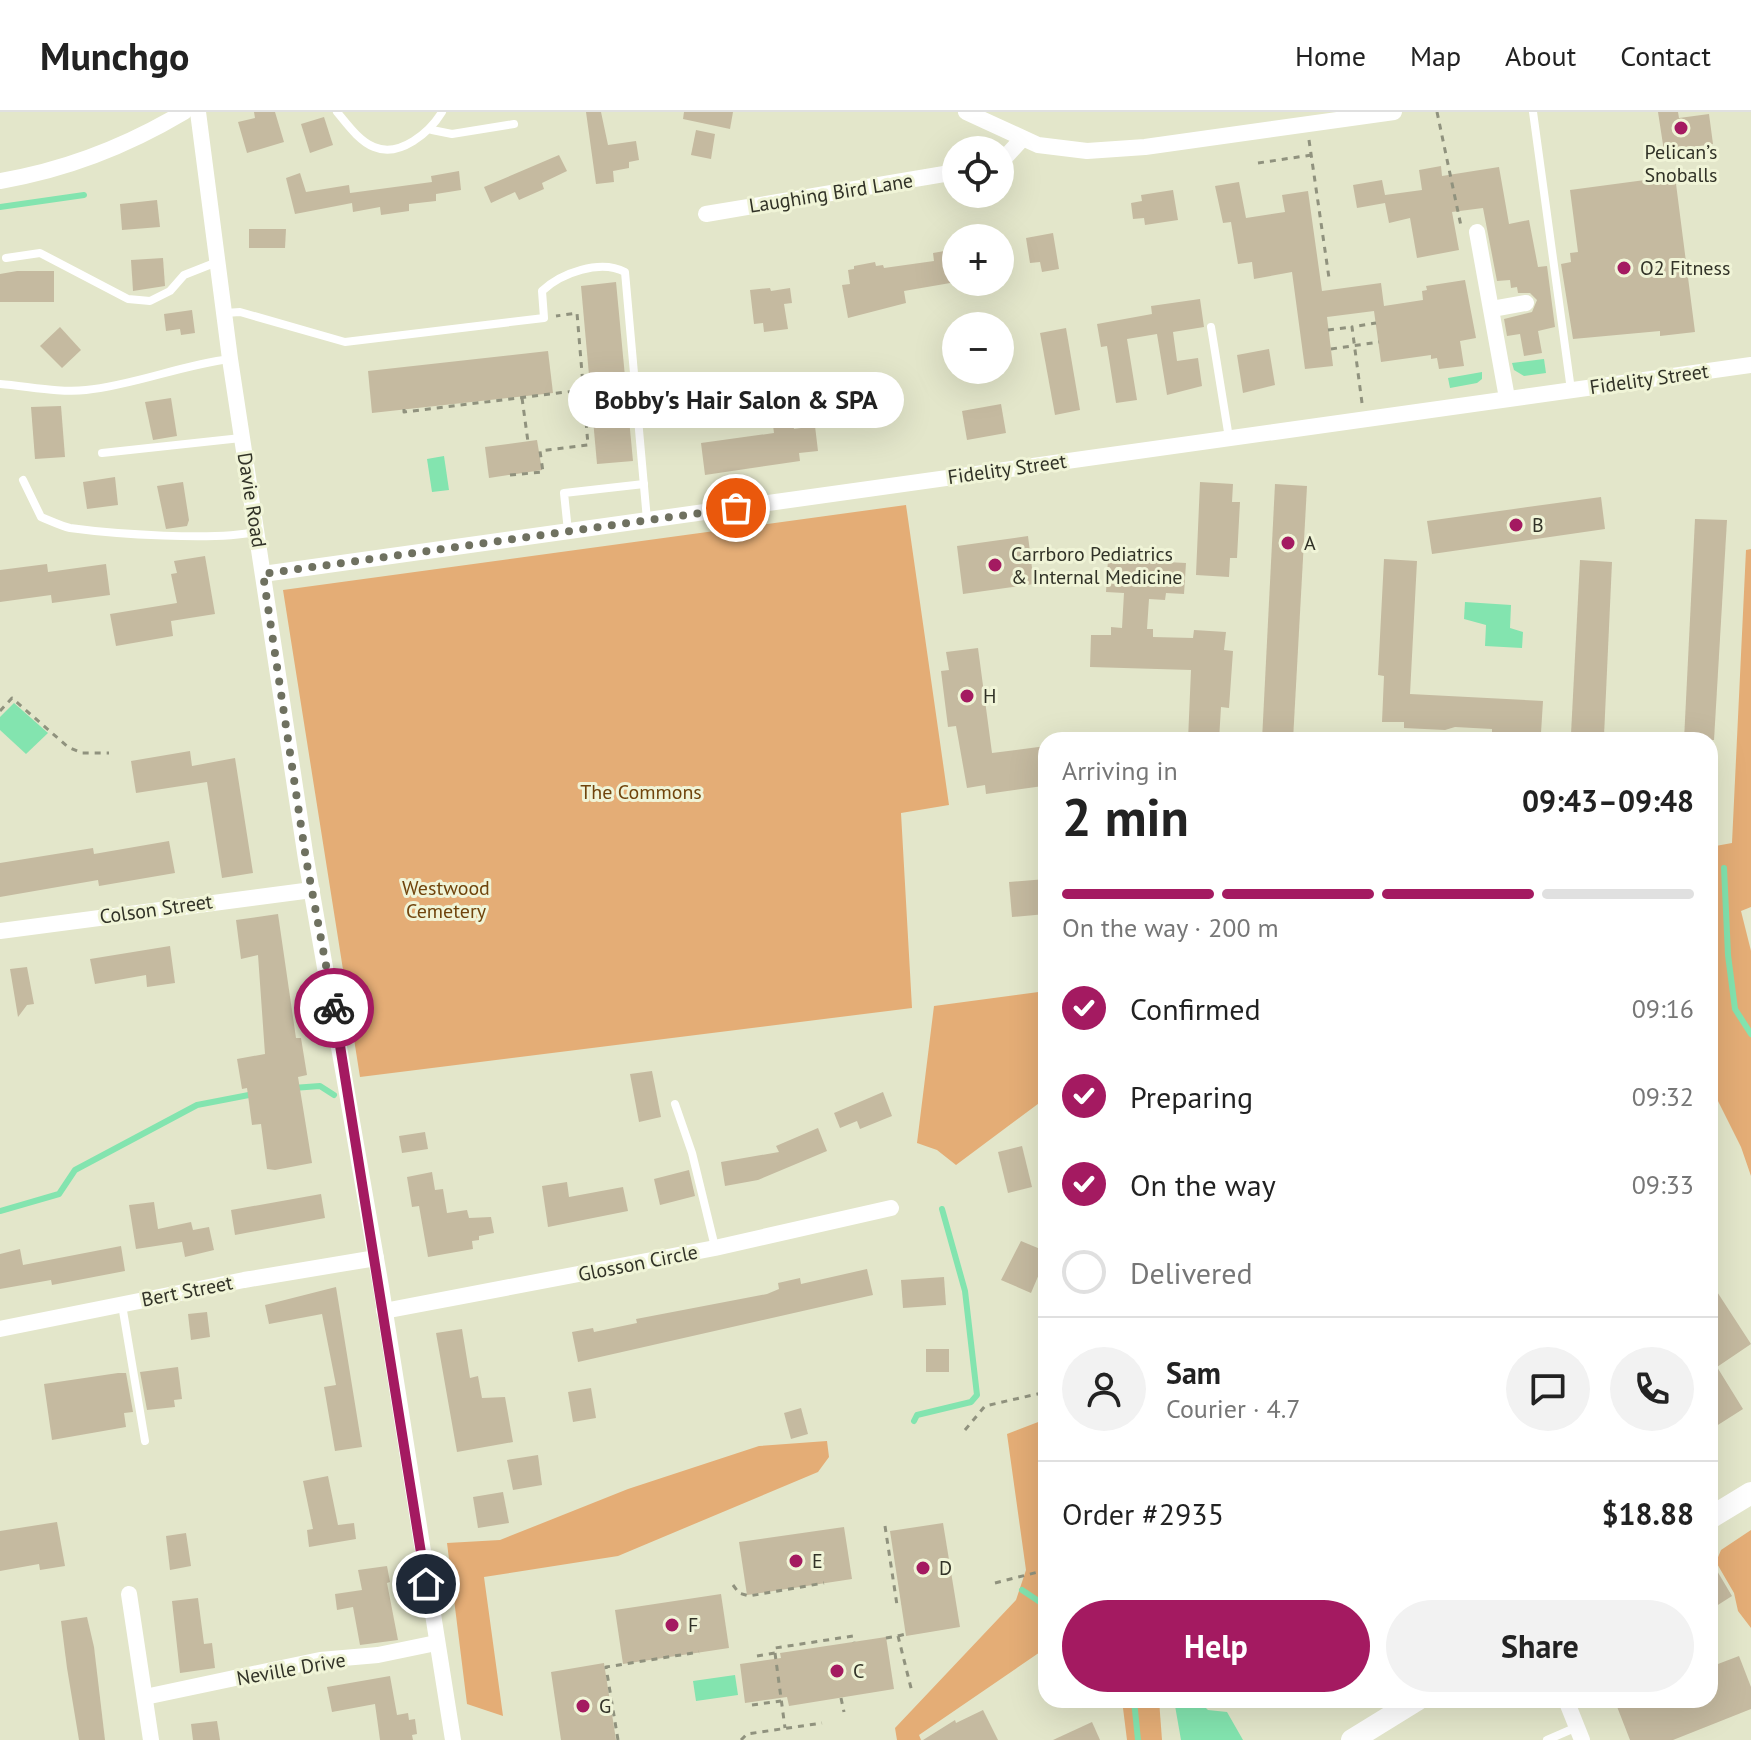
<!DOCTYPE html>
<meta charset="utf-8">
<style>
body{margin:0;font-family:"PT Sans",sans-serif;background:#f2f2f2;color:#222;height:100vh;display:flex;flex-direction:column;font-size:30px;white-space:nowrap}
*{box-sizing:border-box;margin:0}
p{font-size:26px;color:#767676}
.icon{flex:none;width:44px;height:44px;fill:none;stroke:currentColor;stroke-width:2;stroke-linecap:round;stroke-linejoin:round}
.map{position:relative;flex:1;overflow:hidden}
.details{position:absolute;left:1038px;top:620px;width:680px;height:976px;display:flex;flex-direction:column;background:#fff;border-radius:24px;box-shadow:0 8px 32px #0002}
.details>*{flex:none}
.controls{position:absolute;left:942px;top:24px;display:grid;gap:16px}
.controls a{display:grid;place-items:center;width:72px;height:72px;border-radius:50%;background:#fff;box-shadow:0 8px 32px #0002;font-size:40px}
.pin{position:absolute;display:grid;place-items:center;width:68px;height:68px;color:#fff;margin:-34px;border:4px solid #fff;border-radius:50%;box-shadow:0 2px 8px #0007}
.courier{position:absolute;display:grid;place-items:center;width:80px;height:80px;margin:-40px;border:6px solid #a41a61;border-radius:50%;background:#fff;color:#222;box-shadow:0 2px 10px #0007}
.bubble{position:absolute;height:56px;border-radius:28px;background:#fff;box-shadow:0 8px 32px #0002;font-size:26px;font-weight:800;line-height:56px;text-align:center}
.overview em{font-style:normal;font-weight:800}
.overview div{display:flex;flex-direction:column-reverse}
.overview{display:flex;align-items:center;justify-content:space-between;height:136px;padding:0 24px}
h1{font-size:52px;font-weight:800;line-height:60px}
.bar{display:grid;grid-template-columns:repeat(4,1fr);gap:12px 8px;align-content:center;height:96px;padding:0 24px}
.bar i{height:10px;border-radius:6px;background:#e0e0e0}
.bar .on{background:#a41a61}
.bar p{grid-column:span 4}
.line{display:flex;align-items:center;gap:20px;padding:0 24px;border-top:2px solid #e0e0e0}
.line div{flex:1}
.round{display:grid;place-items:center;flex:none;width:84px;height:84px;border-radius:42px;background:#f2f2f2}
ol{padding:0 24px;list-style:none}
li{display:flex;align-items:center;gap:24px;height:88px}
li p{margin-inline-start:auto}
li .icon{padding:8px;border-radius:50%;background:#a41a61;color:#fff;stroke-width:4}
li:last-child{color:#767676}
li i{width:44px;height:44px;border:4px solid #e0e0e0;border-radius:50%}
.primary-button{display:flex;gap:16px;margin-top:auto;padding:16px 24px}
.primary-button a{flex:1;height:92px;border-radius:48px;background:#a41a61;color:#fff;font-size:32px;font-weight:800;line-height:92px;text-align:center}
.primary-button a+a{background:#f2f2f2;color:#222}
header{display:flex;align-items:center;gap:48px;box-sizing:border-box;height:112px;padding:0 40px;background:#fff;border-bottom:2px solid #e0e0e0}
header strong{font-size:38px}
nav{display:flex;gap:44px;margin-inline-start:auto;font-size:28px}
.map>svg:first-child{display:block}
.green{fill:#e4ad76}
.water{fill:#83e4af}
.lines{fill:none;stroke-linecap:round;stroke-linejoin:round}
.stream{stroke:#83e4af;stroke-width:6}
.building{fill:#c5baa0}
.path{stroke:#90927e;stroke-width:3;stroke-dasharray:6 6;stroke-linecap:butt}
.lane{stroke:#fff;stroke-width:8}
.street{stroke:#fff;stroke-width:16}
.secondary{stroke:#fff;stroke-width:22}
.done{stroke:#6f7160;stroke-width:8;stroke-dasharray:0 14.4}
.route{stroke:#a41a61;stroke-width:10}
.poi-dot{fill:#a41a61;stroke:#f0f4d7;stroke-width:3}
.labels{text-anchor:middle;stroke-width:6;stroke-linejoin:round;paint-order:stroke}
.poi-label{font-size:20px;fill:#313227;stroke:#f0f4d7;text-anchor:start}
.street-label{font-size:20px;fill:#313227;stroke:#f0f4d7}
.park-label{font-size:20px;fill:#70440c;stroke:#f0f4d7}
</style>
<header>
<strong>Munchgo</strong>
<nav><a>Home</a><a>Map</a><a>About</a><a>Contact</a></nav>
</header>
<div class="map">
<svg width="1751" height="1628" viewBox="0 0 1751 1628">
<rect width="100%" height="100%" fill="#e3e6ca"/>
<g class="green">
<polygon points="906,393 949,693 901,701 912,896 360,965 283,478"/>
<polygon points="1751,437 1751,795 1741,799 1751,839 1751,1064 1741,1035 1710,973 1710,735 1732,731 1746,438"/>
<polygon points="1046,879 1046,986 956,1053 937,1038 917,1031 934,894"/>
<polygon points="1046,1307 1046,1536 919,1623 921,1628 897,1628 895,1616 1016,1488 1026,1458 1007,1322"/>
<polygon points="827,1329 829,1345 818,1360 618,1444 484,1465 503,1604 467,1592 447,1431 500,1428 628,1377 759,1334"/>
<polygon points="1751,1418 1751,1516 1738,1499 1734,1481 1716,1450 1721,1438"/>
<polygon points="1122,1588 1159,1588 1162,1628 1127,1628"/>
</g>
<g class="water">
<polygon points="1544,247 1546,261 1524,264 1514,258 1512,251"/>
<polygon points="1482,260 1482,267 1477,271 1450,276 1448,266"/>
<polygon points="444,344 449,378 432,380 427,347"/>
<polygon points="1465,490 1511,493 1510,516 1523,520 1522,536 1485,534 1486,513 1464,507"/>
<polygon points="14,591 48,621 26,642 0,618 0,605"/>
<polygon points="735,1563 738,1583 696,1589 693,1569"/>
<polygon points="1174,1588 1198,1588 1208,1598 1227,1600 1243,1628 1181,1628"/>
</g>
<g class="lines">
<g class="stream">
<polyline points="0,95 84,83"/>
<polyline points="1724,756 1728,843 1735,897 1751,922"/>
<polyline points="293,976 320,974 334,983"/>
<polyline points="0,1099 59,1082 75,1058 197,993 254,982"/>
<polyline points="914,1309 917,1303 971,1290 977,1283 965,1179 942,1097"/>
<polyline points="1022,1478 1046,1494"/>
<polyline points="1134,1588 1138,1628"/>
</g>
</g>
<g class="building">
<polygon points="254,0 275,0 284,30 247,41 238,10 255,6"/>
<polygon points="586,0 601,0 608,33 636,29 639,48 629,50 629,56 613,59 614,70 596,72"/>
<polygon points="684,0 733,0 730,17 683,7"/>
<polygon points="1658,0 1678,0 1679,6 1709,2 1713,32 1664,39"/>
<polygon points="324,5 333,33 310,41 301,12"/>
<polygon points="696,18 715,22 711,47 691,43"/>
<polygon points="559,43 567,59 542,71 544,77 519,88 515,80 491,91 484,75"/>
<polygon points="1441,54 1442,64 1499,55 1509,112 1529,108 1538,155 1547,154 1555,215 1538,219 1542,241 1524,244 1520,222 1507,224 1504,207 1532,200 1537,188 1530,181 1518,181 1517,175 1511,176 1510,168 1497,169 1483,96 1452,100 1459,138 1417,146 1410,106 1389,111 1385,91 1357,96 1353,73 1382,68 1385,83 1422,78 1419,58"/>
<polygon points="459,59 461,78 436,82 436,89 409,92 409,99 381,103 380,95 353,100 352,91 295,102 286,66 300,61 306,80 349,73 350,81 432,70 431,64"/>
<polygon points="1675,64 1695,220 1660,224 1660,219 1573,227 1561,152 1571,150 1570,141 1578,140 1570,78"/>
<polygon points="1239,70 1246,106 1285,100 1282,83 1308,79 1322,179 1381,171 1384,194 1423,188 1422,179 1427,178 1426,174 1465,168 1476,226 1460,229 1464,254 1439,257 1437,246 1431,247 1431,243 1381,250 1374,199 1327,205 1333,254 1305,257 1292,160 1254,167 1252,150 1238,152 1231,110 1223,111 1215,74"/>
<polygon points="1173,78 1178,108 1145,113 1144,106 1133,107 1131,91 1142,89 1141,83"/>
<polygon points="157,88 160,115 122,118 120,92"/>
<polygon points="249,117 286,117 285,136 249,136"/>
<polygon points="1053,121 1059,157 1042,160 1040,150 1030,151 1026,126"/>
<polygon points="956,137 956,170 904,179 906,191 848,206 842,173 850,172 848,158 854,157 854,154 875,150 876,154 883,153 884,156 934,149 933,141"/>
<polygon points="163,146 165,174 133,179 131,148"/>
<polygon points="17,159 54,159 54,190 0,190 0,162"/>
<polygon points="616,170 633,349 597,352 581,174"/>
<polygon points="770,176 771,179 790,176 792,191 784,192 788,217 764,220 763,211 754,212 750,178"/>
<polygon points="1200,187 1204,215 1173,220 1177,249 1198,246 1202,274 1167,283 1157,222 1127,227 1137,288 1116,291 1107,234 1101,235 1097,212 1152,202 1151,194"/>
<polygon points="192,198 195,221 181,223 180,217 166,219 164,202"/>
<polygon points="60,215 81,238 62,256 40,234"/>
<polygon points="1066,216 1080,298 1055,303 1040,221"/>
<polygon points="1269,237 1275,273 1243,281 1237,243"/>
<polygon points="548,239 553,281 372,301 368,259"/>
<polygon points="171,286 177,324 153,328 145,290"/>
<polygon points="1001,292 1006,321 967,328 962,299"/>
<polygon points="61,294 65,345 35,347 31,295"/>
<polygon points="793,310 794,317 815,314 818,339 799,341 800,349 705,363 701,331 774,321 773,313"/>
<polygon points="537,328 542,358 489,366 485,335"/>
<polygon points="115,365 118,393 87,397 83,370"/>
<polygon points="183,370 189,408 187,414 166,417 157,374"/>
<polygon points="1200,370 1233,372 1232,390 1240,390 1237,446 1230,446 1229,465 1196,463"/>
<polygon points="1275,372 1307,374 1293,628 1262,628"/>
<polygon points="1601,385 1605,417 1432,442 1427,409"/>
<polygon points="1695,407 1727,408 1714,628 1684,628"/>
<polygon points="1028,424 1034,472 963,482 957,434"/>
<polygon points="205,444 215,502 171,509 173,524 116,534 110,502 177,491 171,462 177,461 174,449"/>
<polygon points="1108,447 1186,451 1184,482 1166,481 1165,488 1149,487 1147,517 1153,517 1153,525 1193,526 1194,518 1226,520 1224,538 1233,539 1229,596 1221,595 1219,628 1188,628 1191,558 1090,555 1091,523 1111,523 1111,515 1122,516 1124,481 1106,480"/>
<polygon points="1384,447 1417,449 1410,582 1543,589 1541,621 1492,620 1492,617 1455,615 1445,618 1404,616 1404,610 1382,610 1384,564 1378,563"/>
<polygon points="1580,448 1612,450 1604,624 1571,622"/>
<polygon points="47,452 48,460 106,452 110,483 52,491 51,483 0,490 0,458"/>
<polygon points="978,536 992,641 1046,634 1043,674 986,682 985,673 967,676 956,614 948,615 941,559 949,558 946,540"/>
<polygon points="190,639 192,654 235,646 253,761 222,766 207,670 136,681 131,649"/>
<polygon points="169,729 175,761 99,774 98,768 0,785 0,751 93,736 94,742"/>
<polygon points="1046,767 1046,802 1012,805 1009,770"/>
<polygon points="278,802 296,926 301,926 307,963 298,965 312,1051 275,1058 267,1057 261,1012 252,1013 247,976 242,977 237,947 265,942 258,843 241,847 236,808"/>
<polygon points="170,834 175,871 147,875 146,863 95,872 90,847"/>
<polygon points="27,855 34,892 27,893 18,905 10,857"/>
<polygon points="652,959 661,1005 639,1010 630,962"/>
<polygon points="883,980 892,1004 860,1017 857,1009 840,1016 834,1001"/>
<polygon points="818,1016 827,1039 758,1068 725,1074 721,1050 779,1040 776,1034"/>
<polygon points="425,1020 428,1037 402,1041 399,1024"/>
<polygon points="1022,1034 1032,1075 1008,1081 998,1040"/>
<polygon points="689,1058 695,1084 660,1093 654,1067"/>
<polygon points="432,1060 435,1078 443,1077 447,1101 467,1098 469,1106 491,1105 494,1121 479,1124 479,1128 472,1129 473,1137 428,1145 419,1094 412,1095 407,1065"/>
<polygon points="567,1070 569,1085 623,1075 628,1099 548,1115 542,1074"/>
<polygon points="321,1082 325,1106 235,1123 231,1098"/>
<polygon points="154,1090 158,1117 191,1110 193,1118 209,1115 214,1138 185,1145 182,1130 136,1137 129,1093"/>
<polygon points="1021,1129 1045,1139 1042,1146 1045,1148 1031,1181 1001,1168"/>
<polygon points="121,1134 125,1159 52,1173 51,1168 0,1177 0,1142 20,1137 23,1153"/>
<polygon points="867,1157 873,1183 578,1250 572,1220 593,1216 594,1220 637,1211 636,1207 767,1182 779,1177 778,1171 800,1166 801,1172"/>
<polygon points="944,1165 946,1193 903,1196 901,1168"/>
<polygon points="1710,1169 1751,1232 1717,1255 1743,1297 1710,1318"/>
<polygon points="336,1175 362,1335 335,1339 324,1275 336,1273 322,1202 269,1212 265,1193"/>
<polygon points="207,1200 210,1225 191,1228 188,1202"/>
<polygon points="462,1217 470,1266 478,1264 482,1286 505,1285 513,1330 457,1340 436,1221"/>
<rect x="926" y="1237" width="23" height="23"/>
<polygon points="178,1255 182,1287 174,1288 175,1295 147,1298 140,1260"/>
<polygon points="118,1261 126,1261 133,1300 124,1301 126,1315 52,1328 44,1272"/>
<polygon points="591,1276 596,1306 573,1310 568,1280"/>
<polygon points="801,1296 808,1322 791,1327 784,1301"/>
<polygon points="538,1343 542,1373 513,1378 507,1348"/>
<polygon points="328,1364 338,1413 354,1411 356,1427 309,1435 307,1418 313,1417 303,1369"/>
<polygon points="503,1380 509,1411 478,1416 473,1385"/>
<polygon points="57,1410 65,1454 40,1458 39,1452 0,1459 0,1419"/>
<polygon points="943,1411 960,1515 906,1524 890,1419"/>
<polygon points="844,1415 852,1467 747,1483 739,1430"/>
<polygon points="186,1421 191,1454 170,1458 166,1424"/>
<polygon points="1710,1447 1732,1484 1710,1498"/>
<polygon points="387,1454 390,1470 387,1471 398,1528 360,1533 353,1495 337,1498 335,1482 362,1478 358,1458"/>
<polygon points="721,1482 729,1536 623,1552 615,1498"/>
<polygon points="198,1486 204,1532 212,1531 215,1556 180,1561 172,1489"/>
<polygon points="87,1505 94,1535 105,1628 79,1628 67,1556 61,1509"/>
<polygon points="886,1525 894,1577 789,1594 787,1585 745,1591 740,1552 781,1546 780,1541"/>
<polygon points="1739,1544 1751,1575 1751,1597 1673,1628 1630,1628 1616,1592 1626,1588 1710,1588 1710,1555"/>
<polygon points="604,1551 616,1628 561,1628 551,1560"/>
<polygon points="390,1564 397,1603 408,1601 409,1608 415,1607 417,1622 412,1623 413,1628 380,1628 375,1592 332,1600 327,1575"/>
<polygon points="983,1598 998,1628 923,1628 955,1608 956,1611"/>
<polygon points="217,1609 220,1628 193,1628 191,1612"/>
<polygon points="1092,1610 1100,1628 1053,1628"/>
</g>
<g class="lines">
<g class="path">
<polyline points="1437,0 1461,114"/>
<polyline points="1309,28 1329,166"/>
<polyline points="1258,51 1312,43"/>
<polyline points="1328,218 1352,215"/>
<polyline points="1331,237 1379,230"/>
<polyline points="522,286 528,330"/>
<polyline points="1362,291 1352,215 1376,211"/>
<polyline points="404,297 404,300 583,278"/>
<polyline points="510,363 543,360 540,339 588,333 577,201 556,204"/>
<polyline points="0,599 12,586 68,635 82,641 109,641"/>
<polyline points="965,1318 985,1294 1046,1280"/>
<polyline points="885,1414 897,1493 901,1492"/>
<polyline points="995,1471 1046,1458"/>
<polyline points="733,1473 739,1481 749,1484 824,1471"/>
<polyline points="898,1524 906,1522"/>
<polyline points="886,1526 898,1524 912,1580"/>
<polyline points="775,1541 785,1616"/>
<polyline points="757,1544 775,1541 775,1536 853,1524 854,1530"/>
<polyline points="841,1586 844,1600"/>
<polyline points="752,1593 781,1589"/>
<polyline points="618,1628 606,1555 699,1540"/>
<polyline points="741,1628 747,1622 822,1611"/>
</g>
<g class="lane">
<path d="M337 0C347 12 359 29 374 35 400 46 430 20 442 0"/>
<polyline points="1533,0 1571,278"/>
<polyline points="432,18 452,22 514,12"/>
<polyline points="6,146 40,141 128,187 150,189 170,179 184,163 217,150"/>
<path d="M225 201 240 200 345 230 544 206 542 179C561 161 600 147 625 160L647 408"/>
<polyline points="1211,215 1229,326"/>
<path d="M0 272C27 274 59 281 86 278 135 273 181 253 230 247"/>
<polyline points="102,341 241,326"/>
<path d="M23 368 41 405C51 409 61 414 70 416 114 422 214 429 256 420"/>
<polyline points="568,419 564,381 644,372"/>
<polyline points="675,992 692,1041 715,1135"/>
<polyline points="122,1193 145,1329"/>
<polyline points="1547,1628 1577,1615"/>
</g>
<g class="street">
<polyline points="198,0 230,247 306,747 381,1175 453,1628"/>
<polyline points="966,0 1038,33 1087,39 1145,35 1394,0"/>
<polyline points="1000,51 1022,27"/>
<path d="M0 69C66 58 127 34 184 0"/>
<polyline points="706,102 956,60"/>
<polyline points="1477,120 1507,286"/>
<polyline points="1492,197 1526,191"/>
<polyline points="263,462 1751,253"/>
<polyline points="0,819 312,778"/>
<polyline points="384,1199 715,1136 891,1096"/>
<polyline points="0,1217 244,1168 376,1146"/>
<polyline points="129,1482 151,1628"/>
<polyline points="145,1585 320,1548 378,1543 436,1531"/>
<polyline points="1566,1588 1582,1628"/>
</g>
<g class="secondary">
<polyline points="1710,1406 1751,1381"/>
<polyline points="1352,1628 1417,1588"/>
</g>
</g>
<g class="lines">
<polyline class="done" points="334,896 306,747 263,462 736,396"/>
<polyline class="route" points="334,896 426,1472"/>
</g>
<g class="poi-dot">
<circle cx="1681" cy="16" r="8"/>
<circle cx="1624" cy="156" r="8"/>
<circle cx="1516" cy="413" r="8"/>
<circle cx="1288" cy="431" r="8"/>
<circle cx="995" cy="453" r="8"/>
<circle cx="967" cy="584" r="8"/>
<circle cx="796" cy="1449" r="8"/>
<circle cx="923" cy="1456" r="8"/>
<circle cx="672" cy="1513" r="8"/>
<circle cx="837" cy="1559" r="8"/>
<circle cx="583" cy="1594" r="8"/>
</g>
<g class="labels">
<g class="poi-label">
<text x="1681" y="47" text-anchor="middle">Pelican’s<tspan x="1681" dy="23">Snoballs</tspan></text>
<text x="1640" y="163">O2 Fitness</text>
<text x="1532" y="420">B</text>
<text x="1304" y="438">A</text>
<text x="1011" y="449">Carrboro Pediatrics<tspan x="1011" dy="23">&amp; Internal Medicine</tspan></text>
<text x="983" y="591">H</text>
<text x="812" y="1456">E</text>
<text x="939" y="1463">D</text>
<text x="688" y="1520">F</text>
<text x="853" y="1566">C</text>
<text x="599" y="1601">G</text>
</g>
<g class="street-label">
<text transform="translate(831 81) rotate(-9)" y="7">Laughing Bird Lane</text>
<text transform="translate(1649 267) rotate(-8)" y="7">Fidelity Street</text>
<text transform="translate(1007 357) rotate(-8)" y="7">Fidelity Street</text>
<text transform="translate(252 388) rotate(81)" y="7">Davie Road</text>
<text transform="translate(156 797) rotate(-8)" y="7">Colson Street</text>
<text transform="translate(638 1151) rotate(-11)" y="7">Glosson Circle</text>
<text transform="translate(187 1179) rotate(-11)" y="7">Bert Street</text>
<text transform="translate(291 1557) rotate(-10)" y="7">Neville Drive</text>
</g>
<g class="park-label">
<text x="641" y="687">The Commons</text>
<text x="446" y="783">Westwood<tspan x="446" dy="23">Cemetery</tspan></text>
</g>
</g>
</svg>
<div class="controls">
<a><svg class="icon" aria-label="locate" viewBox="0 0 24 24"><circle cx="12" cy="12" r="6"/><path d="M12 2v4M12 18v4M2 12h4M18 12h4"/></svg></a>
<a>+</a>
<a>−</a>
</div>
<div class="pin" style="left:736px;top:396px;background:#ea580c"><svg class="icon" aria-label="bag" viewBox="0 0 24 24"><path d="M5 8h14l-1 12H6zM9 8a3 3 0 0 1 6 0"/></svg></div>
<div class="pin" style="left:426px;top:1472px;background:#1f2937"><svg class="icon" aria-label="home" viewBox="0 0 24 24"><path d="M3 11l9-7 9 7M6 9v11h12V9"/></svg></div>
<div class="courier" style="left:334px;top:896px"><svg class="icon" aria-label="bike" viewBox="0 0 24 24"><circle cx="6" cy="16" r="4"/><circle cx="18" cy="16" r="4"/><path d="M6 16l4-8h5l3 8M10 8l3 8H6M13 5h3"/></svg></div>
<div class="bubble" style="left:568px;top:260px;width:336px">Bobby's Hair Salon &amp; SPA</div>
<section class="details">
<div class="overview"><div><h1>2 min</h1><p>Arriving in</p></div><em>09:43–09:48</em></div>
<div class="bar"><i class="on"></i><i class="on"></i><i class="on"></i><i></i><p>On the way · 200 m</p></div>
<ol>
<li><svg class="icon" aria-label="check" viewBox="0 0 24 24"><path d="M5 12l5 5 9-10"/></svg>Confirmed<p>09:16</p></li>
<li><svg class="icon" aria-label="check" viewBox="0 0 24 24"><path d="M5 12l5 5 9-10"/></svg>Preparing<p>09:32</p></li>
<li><svg class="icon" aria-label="check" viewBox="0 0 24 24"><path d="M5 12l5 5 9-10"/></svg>On the way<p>09:33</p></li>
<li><i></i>Delivered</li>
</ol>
<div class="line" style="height:144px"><a class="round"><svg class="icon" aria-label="person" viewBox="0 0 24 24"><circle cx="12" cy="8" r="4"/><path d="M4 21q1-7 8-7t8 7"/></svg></a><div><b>Sam</b><p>Courier · 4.7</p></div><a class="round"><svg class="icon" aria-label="chat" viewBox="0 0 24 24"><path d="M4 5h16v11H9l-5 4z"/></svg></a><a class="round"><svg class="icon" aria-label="phone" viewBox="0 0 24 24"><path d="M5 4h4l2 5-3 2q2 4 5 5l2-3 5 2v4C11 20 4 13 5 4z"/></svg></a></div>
<div class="line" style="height:104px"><div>Order #2935</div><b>$18.88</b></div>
<div class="primary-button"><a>Help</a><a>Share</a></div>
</section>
</div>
